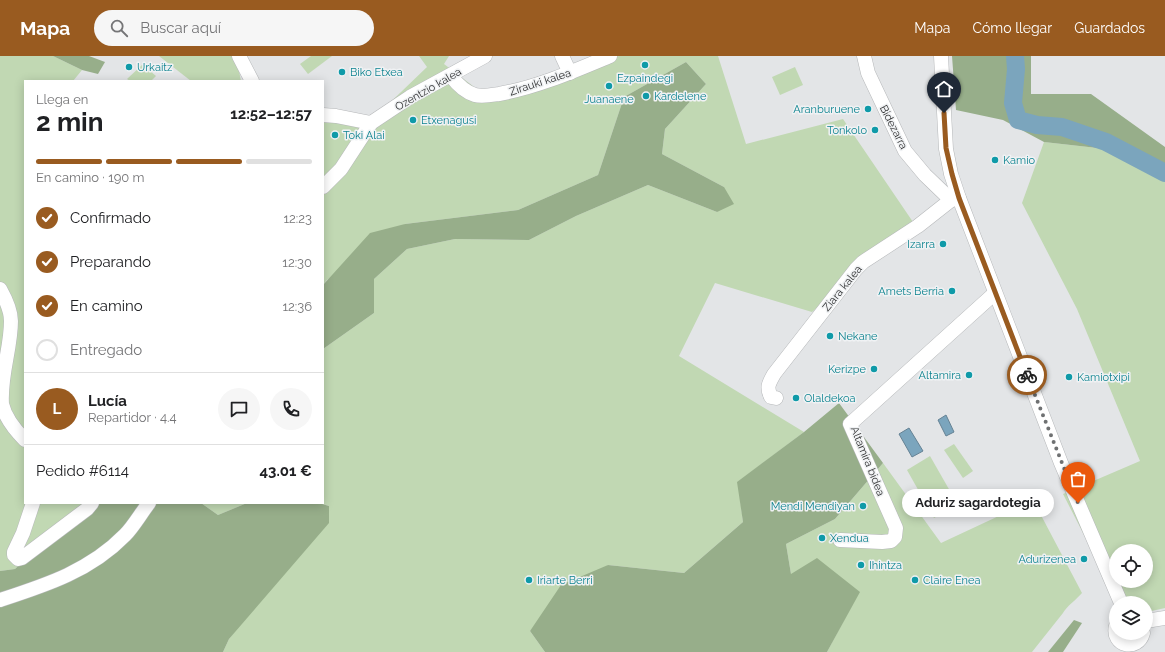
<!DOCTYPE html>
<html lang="es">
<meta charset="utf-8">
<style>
body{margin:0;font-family:Raleway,sans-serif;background:#f6f6f6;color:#202124;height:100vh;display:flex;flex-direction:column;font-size:15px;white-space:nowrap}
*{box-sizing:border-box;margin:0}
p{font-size:13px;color:#757577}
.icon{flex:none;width:22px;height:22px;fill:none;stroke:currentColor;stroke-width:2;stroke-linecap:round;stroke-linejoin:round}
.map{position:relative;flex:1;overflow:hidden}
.details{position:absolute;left:24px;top:24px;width:300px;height:424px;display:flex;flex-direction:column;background:#fff;border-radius:0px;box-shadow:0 2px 10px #0003}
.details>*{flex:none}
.controls{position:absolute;left:1109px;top:488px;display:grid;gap:8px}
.controls a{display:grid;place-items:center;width:44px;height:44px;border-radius:50%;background:#fff;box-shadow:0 2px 10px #0003;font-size:20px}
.pin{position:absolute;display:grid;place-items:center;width:34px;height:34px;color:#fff;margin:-41px -17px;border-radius:50% 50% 50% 0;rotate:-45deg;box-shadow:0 0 4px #0007}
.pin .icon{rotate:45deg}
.courier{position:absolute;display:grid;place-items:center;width:40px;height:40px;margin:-20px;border:3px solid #995b20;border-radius:50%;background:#fff;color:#222;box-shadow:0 1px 5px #0007}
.bubble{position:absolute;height:28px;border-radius:14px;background:#fff;box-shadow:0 2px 10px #0003;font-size:13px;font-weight:700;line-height:28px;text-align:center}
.summary em{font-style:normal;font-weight:700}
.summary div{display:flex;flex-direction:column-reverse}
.summary{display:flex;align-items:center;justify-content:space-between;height:68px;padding:0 12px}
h1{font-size:26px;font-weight:700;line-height:30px}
.bar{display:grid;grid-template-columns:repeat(4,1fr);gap:6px 4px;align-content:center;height:48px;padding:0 12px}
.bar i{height:5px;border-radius:3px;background:#e0e0e0}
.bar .current{background:#995b20}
.bar p{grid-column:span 4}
.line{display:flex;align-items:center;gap:10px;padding:0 12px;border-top:1px solid #e0e0e0}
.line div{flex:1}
.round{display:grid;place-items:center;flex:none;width:42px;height:42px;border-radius:21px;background:#f6f6f6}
ol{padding:0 12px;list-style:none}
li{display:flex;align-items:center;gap:12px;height:44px}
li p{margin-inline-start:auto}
li .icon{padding:4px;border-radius:50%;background:#995b20;color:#fff;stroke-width:4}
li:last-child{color:#757577}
li i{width:22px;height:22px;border:2px solid #e0e0e0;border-radius:50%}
header{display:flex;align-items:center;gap:24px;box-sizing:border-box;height:56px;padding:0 20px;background:#995b20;color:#fff}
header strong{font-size:19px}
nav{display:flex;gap:22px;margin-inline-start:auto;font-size:14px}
.search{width:280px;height:36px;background:#f6f6f6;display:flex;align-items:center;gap:10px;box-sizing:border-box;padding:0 14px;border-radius:22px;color:#757577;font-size:15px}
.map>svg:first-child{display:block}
.green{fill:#c1d8b3;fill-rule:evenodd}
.forest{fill:#97ae8a}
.water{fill:#7ba5bd;stroke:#658294}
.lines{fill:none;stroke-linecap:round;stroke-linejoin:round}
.river{stroke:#7ba5bd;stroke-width:18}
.minor-casing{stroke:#b6b8ba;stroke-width:15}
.minor{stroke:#fff;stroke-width:14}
.done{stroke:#6f7172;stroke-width:4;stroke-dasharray:0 7.2}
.route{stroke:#995b20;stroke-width:5}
.culture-dot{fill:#0f9aa8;stroke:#f0f2f4;stroke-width:1.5}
.labels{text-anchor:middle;stroke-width:3;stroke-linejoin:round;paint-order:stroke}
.culture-label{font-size:11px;fill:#0d838f;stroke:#f0f2f4;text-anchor:start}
.street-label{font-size:11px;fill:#313233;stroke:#f0f2f4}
</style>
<header>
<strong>Mapa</strong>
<div class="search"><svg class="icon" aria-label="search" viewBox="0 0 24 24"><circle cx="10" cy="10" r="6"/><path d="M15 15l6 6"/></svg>Buscar aquí</div>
<nav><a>Mapa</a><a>Cómo llegar</a><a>Guardados</a></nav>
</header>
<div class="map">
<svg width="1165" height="596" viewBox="0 0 1165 596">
<rect width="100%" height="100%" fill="#e3e5e7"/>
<g class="green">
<polygon points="0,0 53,0 82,14 73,25 25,25 25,447 86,447 15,513 0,515"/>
<polygon points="159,0 236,0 241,25 191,25"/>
<polygon points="311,0 332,0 308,18 300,8"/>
<polygon points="419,0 449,0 444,8 494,46 599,5 619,0 718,0 746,88 843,63 915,169 812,256 715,227 679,300 804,376 738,426 743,466 684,517 608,509 530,575 545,596 223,596 229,583 329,450 319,447 323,447 323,293 374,257 374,223 407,193 455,183 529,184 576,160 648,129 717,156 724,131 662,98 665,73 706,28 686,6 624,41 598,119 518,154 405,168 327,224 323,229 323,59 375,61 427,11"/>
<polygon points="142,9 143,9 156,20 151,25 130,25 127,23"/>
<polygon points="795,11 803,29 780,39 772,21"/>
<path d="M1044 86 1133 96 1165 123V552L1147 556 1146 555V547H1116L1100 510 1063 438 1140 405 1077 253 1022 147ZM1116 495H1146V525H1116Z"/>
<polygon points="954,388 973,415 963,422 944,394"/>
<polygon points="930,400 958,449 934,462 907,414"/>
<path d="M883 407 941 487 1033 444 1082 537C1077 543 1066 551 1063 557L1032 596H827L859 536 791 518 786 488 835 463Z"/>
<polygon points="201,447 247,447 218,459"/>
</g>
<g class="forest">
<polygon points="53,0 89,0 105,6 98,18 82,14"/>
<polygon points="952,0 1031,0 1031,38 1091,38 1165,91 1165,123 1133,96 1044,86 1003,64 956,54"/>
<polygon points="686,6 706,28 665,73 662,98 724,131 734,148 717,156 648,129 576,160 529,184 455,183 407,193 374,223 374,257 323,293 323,229 370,177 405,168 518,154 598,119 624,41"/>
<polygon points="839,347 883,407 835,463 786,488 791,518 817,502 860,536 827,596 545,596 530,575 561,529 608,509 684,517 743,466 737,426 804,376"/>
<polygon points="86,447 201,447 218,459 247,447 319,447 329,450 329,467 229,583 223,596 0,596 0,515 15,513"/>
<polygon points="1074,564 1082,567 1063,596 1048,596"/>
</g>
<g class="water">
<polygon points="946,359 954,376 946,380 938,364"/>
<polygon points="909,372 923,395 912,401 899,378"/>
</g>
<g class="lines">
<polyline class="river" points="1015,0 1016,13 1013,47 1018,64 1037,69 1062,71 1106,86 1165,117"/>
<defs>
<g id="minor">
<polyline points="239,0 252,25"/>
<polyline points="562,0 570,17"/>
<polyline points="864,0 868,17 877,36 905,95 925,119 951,144 959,142"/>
<polyline points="941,0 946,93 951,118 959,142 1061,407 1121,547"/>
<path d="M451 20C457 28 465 36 475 39 482 41 492 39 499 38 538 31 574 15 610 0"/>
<polyline points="323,59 336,60 371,67"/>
<polyline points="323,131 341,113 371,67 410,41 485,0"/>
<path d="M0 233C5 242 11 255 11 265 11 293 0 319 2 348 5 361 16 375 25 384"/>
<path d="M776 342 771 341C766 331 769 327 774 318L856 213 863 206 918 170 951 144"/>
<polyline points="33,447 23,477 14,496 14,499 18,503 22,502 87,453 92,447"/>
<polyline points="840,484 882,486 891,485 895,481 896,472 850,368 995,237"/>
<path d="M0 544C46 529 90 515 125 479 134 470 141 457 149 447"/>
<polyline points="1146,565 1165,562"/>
<path d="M1116 570C1111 590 1138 596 1143 577"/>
</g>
</defs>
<use href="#minor" class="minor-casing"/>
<use href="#minor" class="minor"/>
</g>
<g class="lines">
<polyline class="done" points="1027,319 1078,447"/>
<polyline class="route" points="944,57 946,92 952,118 959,142 1027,319"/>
</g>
<g class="culture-dot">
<circle cx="645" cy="9" r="4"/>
<circle cx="129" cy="11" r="4"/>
<circle cx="342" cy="16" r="4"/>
<circle cx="609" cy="30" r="4"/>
<circle cx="646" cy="40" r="4"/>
<circle cx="868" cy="53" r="4"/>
<circle cx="413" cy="64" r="4"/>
<circle cx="875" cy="74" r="4"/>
<circle cx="335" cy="79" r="4"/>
<circle cx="995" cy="104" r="4"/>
<circle cx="943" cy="188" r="4"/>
<circle cx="952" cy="235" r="4"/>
<circle cx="830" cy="280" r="4"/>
<circle cx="874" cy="313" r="4"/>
<circle cx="969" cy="319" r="4"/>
<circle cx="1069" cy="321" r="4"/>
<circle cx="796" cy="342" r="4"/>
<circle cx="863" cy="450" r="4"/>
<circle cx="822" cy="482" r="4"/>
<circle cx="1084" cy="503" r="4"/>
<circle cx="861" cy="509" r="4"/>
<circle cx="529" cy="524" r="4"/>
<circle cx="915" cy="524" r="4"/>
</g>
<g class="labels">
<g class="culture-label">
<text x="137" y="15">Urkaitz</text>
<text x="350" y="20">Biko Etxea</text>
<text x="645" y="26" text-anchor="middle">Ezpaindegi</text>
<text x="654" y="44">Kardelene</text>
<text x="609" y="47" text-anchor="middle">Juanaene</text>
<text x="860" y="57" text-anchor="end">Aranburuene</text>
<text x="421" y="68">Etxenagusi</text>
<text x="867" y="78" text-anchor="end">Tonkolo</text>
<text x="343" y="83">Toki Alai</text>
<text x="1003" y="108">Kamio</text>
<text x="935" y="192" text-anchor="end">Izarra</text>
<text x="944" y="239" text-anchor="end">Amets Berria</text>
<text x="838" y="284">Nekane</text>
<text x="866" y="317" text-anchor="end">Kerizpe</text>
<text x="961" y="323" text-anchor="end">Altamira</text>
<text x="1077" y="325">Kamiotxipi</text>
<text x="804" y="346">Olaldekoa</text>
<text x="855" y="454" text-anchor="end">Mendi Mendiyan</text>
<text x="830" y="486">Xendua</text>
<text x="1076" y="507" text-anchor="end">Adurizenea</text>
<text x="869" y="513">Ihintza</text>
<text x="537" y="528">Iriarte Berri</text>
<text x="923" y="528">Claire Enea</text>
</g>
<g class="street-label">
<text transform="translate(540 26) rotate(-18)" y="4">Zirauki kalea</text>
<text transform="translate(428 33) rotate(-30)" y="4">Ozentzio kalea</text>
<text transform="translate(894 71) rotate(63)" y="4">Bidezarra</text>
<text transform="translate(842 232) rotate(-51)" y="4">Ziara kalea</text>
<text transform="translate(868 405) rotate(68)" y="4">Altamira bidea</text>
</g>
</g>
</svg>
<div class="controls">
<a><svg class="icon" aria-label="locate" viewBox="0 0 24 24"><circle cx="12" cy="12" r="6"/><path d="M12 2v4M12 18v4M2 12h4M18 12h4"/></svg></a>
<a><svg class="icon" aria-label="layers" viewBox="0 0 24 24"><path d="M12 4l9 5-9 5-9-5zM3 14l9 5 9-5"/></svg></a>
</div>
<div class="pin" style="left:1078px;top:447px;background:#ea580c"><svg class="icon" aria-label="bag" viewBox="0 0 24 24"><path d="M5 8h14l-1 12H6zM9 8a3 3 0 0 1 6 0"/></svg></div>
<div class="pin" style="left:944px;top:57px;background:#1f2937"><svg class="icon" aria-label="home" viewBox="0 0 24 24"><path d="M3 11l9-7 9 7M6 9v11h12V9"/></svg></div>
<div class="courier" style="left:1027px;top:319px"><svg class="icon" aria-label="bike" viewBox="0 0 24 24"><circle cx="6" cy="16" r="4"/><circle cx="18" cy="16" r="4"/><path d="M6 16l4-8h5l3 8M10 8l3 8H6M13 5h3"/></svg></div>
<div class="bubble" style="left:902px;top:433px;width:152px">Aduriz sagardotegia</div>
<section class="details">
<div class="summary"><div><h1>2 min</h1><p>Llega en</p></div><em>12:52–12:57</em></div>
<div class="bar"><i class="current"></i><i class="current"></i><i class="current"></i><i></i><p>En camino · 190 m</p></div>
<ol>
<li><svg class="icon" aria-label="check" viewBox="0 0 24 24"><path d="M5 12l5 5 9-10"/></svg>Confirmado<p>12:23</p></li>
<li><svg class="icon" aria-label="check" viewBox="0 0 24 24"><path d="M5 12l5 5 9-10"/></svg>Preparando<p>12:30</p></li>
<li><svg class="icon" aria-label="check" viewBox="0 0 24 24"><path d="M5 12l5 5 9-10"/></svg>En camino<p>12:36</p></li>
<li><i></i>Entregado</li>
</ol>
<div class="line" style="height:72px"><b class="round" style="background:#995b20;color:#fff">L</b><div><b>Lucía</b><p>Repartidor · 4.4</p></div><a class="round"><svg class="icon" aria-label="chat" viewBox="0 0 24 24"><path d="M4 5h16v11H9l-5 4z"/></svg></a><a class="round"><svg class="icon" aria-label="phone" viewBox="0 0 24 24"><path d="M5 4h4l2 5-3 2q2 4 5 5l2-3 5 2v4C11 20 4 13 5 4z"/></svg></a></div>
<div class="line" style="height:52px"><div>Pedido #6114</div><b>43.01 €</b></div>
</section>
</div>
